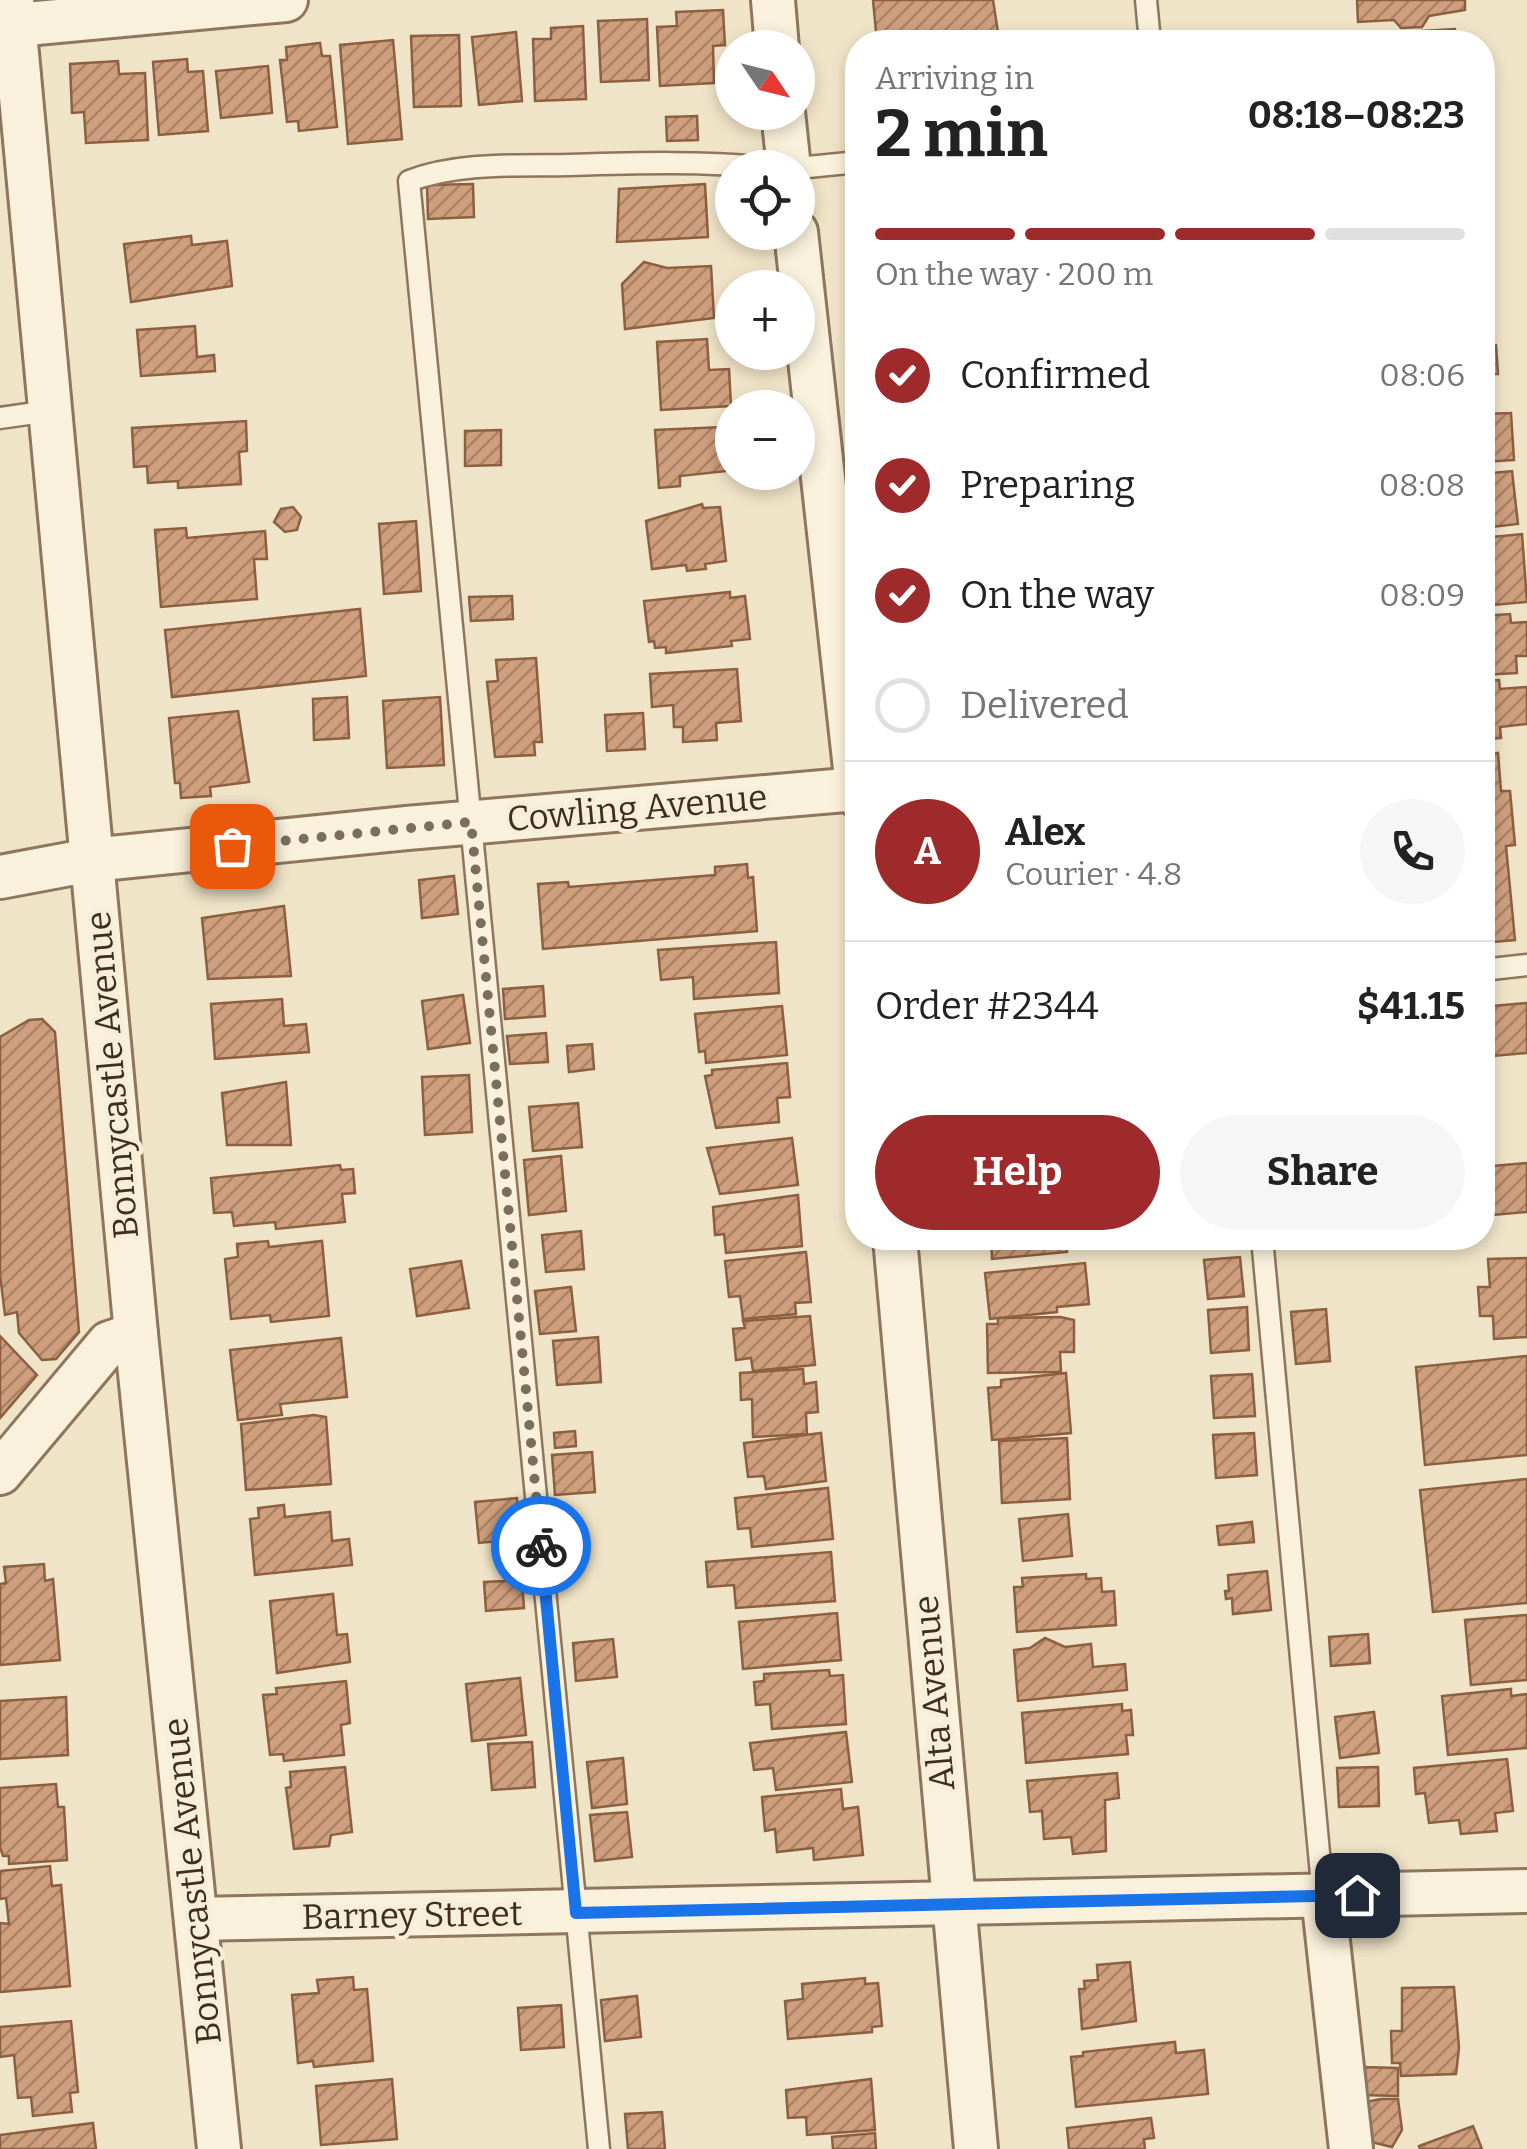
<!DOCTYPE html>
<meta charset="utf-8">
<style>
body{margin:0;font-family:Bitter,serif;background:#f6f6f6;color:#222;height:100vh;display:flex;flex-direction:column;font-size:38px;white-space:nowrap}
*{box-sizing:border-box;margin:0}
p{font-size:32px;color:#767676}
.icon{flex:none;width:55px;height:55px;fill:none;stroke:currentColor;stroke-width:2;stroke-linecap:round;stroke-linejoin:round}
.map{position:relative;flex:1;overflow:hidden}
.drawer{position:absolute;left:845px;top:30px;width:650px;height:1220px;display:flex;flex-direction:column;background:#fff;border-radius:40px;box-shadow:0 5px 15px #0003}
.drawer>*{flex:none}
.needle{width:65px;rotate:125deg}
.buttons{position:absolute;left:715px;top:30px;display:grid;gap:20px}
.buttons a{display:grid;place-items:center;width:100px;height:100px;border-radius:50%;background:#fff;box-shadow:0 5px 15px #0003;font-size:50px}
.pin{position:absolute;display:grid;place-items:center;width:85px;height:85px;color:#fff;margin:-42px;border-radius:20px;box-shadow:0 5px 15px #0006}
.courier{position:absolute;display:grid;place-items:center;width:100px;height:100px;margin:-50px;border:8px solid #1a73e8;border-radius:50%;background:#fff;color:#222;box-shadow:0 2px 12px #0007}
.overview em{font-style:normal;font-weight:700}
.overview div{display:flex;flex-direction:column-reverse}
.overview{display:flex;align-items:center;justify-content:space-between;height:170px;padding:0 30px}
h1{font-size:65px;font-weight:700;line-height:75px}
.bar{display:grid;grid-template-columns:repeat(4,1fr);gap:15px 10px;align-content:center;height:120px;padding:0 30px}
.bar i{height:12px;border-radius:8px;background:#e0e0e0}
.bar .active{background:#9e2a2b}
.bar p{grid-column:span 4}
.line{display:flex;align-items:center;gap:25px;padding:0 30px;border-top:2px solid #e0e0e0}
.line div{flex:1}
.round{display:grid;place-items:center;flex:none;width:105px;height:105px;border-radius:52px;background:#f6f6f6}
ol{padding:0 30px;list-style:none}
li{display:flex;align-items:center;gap:30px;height:110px}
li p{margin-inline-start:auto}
li .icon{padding:10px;border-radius:50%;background:#9e2a2b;color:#fff;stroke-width:4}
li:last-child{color:#767676}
li i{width:55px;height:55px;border:5px solid #e0e0e0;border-radius:50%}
.cta{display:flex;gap:20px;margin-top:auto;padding:20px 30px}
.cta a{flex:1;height:115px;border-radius:60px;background:#9e2a2b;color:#fff;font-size:40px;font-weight:700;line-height:115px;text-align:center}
.cta a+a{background:#f6f6f6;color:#222}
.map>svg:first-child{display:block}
.building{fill:url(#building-hatch);stroke:#8d5f41;stroke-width:2.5}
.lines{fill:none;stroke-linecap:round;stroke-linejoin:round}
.lane-casing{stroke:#8d765c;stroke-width:25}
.street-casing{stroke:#8d765c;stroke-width:48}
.lane{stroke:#faf1dc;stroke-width:20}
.street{stroke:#faf1dc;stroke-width:42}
.done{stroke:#7c6e5b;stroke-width:10;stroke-dasharray:0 18}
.route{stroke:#1a73e8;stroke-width:12}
.labels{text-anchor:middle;stroke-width:9;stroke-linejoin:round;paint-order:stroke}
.street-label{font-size:35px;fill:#3d2e20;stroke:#f7eed8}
</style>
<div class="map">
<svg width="1527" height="2149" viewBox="0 0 1527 2149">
<defs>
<pattern id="building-hatch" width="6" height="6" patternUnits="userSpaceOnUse" patternTransform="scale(2.5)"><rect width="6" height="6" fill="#cf9f7d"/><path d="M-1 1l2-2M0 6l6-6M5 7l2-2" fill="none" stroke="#a98266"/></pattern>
</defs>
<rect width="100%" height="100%" fill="#f0e4c8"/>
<g class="building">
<polygon points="873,0 993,0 999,39 989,42 877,42"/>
<polygon points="1357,0 1465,0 1465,10 1429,16 1422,27 1401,28 1394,20 1358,22"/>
<polygon points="723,10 725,45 713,46 714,83 660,86 657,27 677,26 676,12"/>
<polygon points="647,19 649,80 601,82 598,21"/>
<polygon points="583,26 586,99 535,101 533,39 551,39 551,28"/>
<polygon points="1455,29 1456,36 1468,35 1468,42 1405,42 1405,32"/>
<polygon points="516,32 522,101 479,105 472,37"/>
<polygon points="459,35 461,106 414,107 411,36"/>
<polygon points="393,40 402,139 348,144 340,45"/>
<polygon points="320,43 322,56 330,56 337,127 299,131 298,121 287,122 280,60 287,60 286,47"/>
<polygon points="187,59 188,72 203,71 208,131 159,135 153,62"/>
<polygon points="118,61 119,74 145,73 148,140 86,143 84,112 72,113 70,64"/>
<polygon points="268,66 272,113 221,118 216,71"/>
<polygon points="697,116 698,140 667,141 666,117"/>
<polygon points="473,184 474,217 428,219 427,185"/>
<polygon points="705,184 708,237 617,242 619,189"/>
<polygon points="1482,185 1489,185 1493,231 1482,231"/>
<polygon points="191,236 192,245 227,241 232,286 131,302 124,244"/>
<polygon points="644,262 667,268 711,266 714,318 625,329 622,284"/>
<polygon points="195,326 197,357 214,355 215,371 141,376 137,330"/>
<polygon points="707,339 709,370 729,369 731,406 661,410 657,342"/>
<polygon points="1496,345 1498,374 1489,374 1491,395 1482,396 1482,346"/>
<polygon points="1511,413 1514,460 1482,462 1482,414"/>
<polygon points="246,421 247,451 239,452 241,484 178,488 178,481 148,483 147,466 134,467 132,428"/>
<polygon points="723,427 727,471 680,476 680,486 659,488 655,430"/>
<polygon points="501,430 501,465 465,466 465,431"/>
<polygon points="1512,471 1518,524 1482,528 1482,474"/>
<polygon points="702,504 703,508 720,507 726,561 705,564 706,569 687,571 686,565 652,569 646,521"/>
<polygon points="293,507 301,517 297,530 285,532 274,522 281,509"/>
<polygon points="416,521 421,591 384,594 379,524"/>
<polygon points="186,528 187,538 265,531 267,559 254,559 257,599 161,607 155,530"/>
<polygon points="1522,534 1527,602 1482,606 1482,538"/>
<polygon points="730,592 730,598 745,596 750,639 731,641 732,646 666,653 666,647 655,648 654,641 649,642 644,601"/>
<polygon points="512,596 513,619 471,621 469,597"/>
<polygon points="360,609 366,676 172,697 165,630"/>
<polygon points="1510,614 1511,623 1527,622 1527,656 1516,656 1517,673 1482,675 1482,616"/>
<polygon points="536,658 542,742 534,742 535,755 495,757 487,682 498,681 496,660"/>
<polygon points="737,669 741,721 716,723 717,740 683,742 683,727 674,727 673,705 652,707 650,674"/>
<polygon points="1499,680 1500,689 1527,687 1527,724 1500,727 1501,738 1482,740 1482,681"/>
<polygon points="347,697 349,738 314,740 313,699"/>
<polygon points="440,697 444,765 387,768 383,701"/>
<polygon points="238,711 249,782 210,787 211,796 181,798 180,783 175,783 169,718"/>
<polygon points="643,713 645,749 607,751 605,715"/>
<polygon points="1498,753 1501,791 1510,791 1515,845 1506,846 1515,940 1482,943 1482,755"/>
<polygon points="747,864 748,878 753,877 757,931 543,949 538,884 568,882 569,887 715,875 715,867"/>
<polygon points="454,876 458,914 422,918 419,880"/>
<polygon points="284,906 291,976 208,979 202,918"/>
<polygon points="776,942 779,993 694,999 693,977 661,980 658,950"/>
<polygon points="543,986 545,1016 505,1019 503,989"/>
<polygon points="463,995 470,1043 428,1049 422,1001"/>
<polygon points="282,999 284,1026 306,1024 309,1052 215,1059 211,1004"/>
<polygon points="1527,1003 1527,1053 1482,1057 1482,1007"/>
<polygon points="782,1006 787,1055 706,1063 705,1051 699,1052 695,1014"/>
<polygon points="42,1019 55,1032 79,1332 56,1359 42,1360 19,1333 17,1312 5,1315 0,1275 0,1037 29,1020"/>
<polygon points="546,1033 548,1062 510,1064 507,1036"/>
<polygon points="592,1044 594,1069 569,1072 567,1046"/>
<polygon points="787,1063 790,1097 777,1098 779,1122 716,1128 705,1076 712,1075 712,1070"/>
<polygon points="469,1075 472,1132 425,1135 422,1077"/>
<polygon points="286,1082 291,1145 227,1145 222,1093"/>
<polygon points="578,1103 582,1147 533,1151 529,1107"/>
<polygon points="792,1138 798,1185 720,1194 707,1148"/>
<polygon points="561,1156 566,1211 529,1215 524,1160"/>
<polygon points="1527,1163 1527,1212 1482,1216 1482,1167"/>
<polygon points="340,1165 341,1170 353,1169 355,1193 342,1194 345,1222 276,1229 275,1222 234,1226 232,1212 214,1213 211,1178"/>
<polygon points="798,1195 802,1246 726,1253 724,1234 715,1235 713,1207"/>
<polygon points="581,1231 584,1269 546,1272 542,1235"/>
<polygon points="991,1238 1065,1238 1067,1252 992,1259"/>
<polygon points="268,1241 269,1247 322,1241 329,1316 271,1322 270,1315 231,1319 225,1259 238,1257 237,1244"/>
<polygon points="806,1252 811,1302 795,1303 796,1314 743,1319 740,1296 729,1297 725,1261"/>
<polygon points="1240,1257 1244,1296 1208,1299 1204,1260"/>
<polygon points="1527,1258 1527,1337 1494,1339 1493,1316 1480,1316 1478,1287 1490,1287 1488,1259"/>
<polygon points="461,1261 469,1308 417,1316 410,1269"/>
<polygon points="1085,1263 1089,1304 1057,1307 1057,1312 990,1319 985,1273"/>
<polygon points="571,1287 576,1331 540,1334 535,1291"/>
<polygon points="1247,1307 1249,1350 1211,1353 1208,1310"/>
<polygon points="1326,1309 1330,1361 1296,1364 1291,1312"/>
<polygon points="810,1316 815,1365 753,1371 751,1358 736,1360 733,1329 745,1328 743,1321"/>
<polygon points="1060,1317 1074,1320 1074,1352 1060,1352 1061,1372 988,1373 987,1324 998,1324 998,1318"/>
<polygon points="0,1336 37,1375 0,1418"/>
<polygon points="598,1337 601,1382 557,1385 553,1341"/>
<polygon points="341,1338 347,1397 280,1404 282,1415 238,1420 230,1350"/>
<polygon points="1527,1356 1527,1455 1425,1465 1416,1367"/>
<polygon points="803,1369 804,1384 816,1382 818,1412 806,1413 807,1434 753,1437 752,1399 741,1400 740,1373"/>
<polygon points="1066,1373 1071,1433 992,1440 988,1388 1001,1387 1001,1380"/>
<polygon points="1252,1374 1255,1416 1214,1418 1211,1376"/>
<polygon points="314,1415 326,1417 331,1484 246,1490 241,1424"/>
<polygon points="575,1431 576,1446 555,1448 554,1433"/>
<polygon points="821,1433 826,1481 766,1489 764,1476 748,1477 744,1443"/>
<polygon points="1254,1433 1257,1475 1216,1478 1213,1435"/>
<polygon points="1067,1438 1070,1499 1002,1503 999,1441"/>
<polygon points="592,1452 595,1492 555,1495 552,1455"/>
<polygon points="1527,1479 1527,1603 1433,1612 1420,1490"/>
<polygon points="828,1488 833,1539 752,1547 750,1528 738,1529 735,1498"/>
<polygon points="517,1498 521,1539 479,1543 475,1502"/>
<polygon points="284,1505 285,1517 330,1512 332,1541 349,1539 352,1565 255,1575 250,1519 259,1518 258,1508"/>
<polygon points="1068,1514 1072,1556 1023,1561 1019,1519"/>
<polygon points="1252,1522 1254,1542 1219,1545 1217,1526"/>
<polygon points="831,1552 835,1601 736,1608 734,1585 708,1587 706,1562"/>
<polygon points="44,1564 45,1581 53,1579 60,1660 0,1665 0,1584 6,1583 4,1567"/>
<polygon points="1267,1571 1271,1610 1233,1614 1232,1598 1226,1599 1225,1591 1229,1591 1228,1575"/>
<polygon points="1086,1574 1086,1579 1101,1578 1102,1592 1114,1591 1116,1625 1017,1632 1014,1587 1023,1587 1022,1578"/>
<polygon points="522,1580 524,1608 486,1611 484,1582"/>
<polygon points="333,1594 337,1635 347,1634 350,1662 277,1673 270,1601"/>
<polygon points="837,1613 841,1660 743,1669 739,1622"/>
<polygon points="1527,1615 1527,1680 1471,1685 1465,1620"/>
<polygon points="1368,1634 1370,1663 1331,1666 1329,1637"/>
<polygon points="1045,1638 1065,1647 1091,1644 1093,1667 1125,1664 1127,1690 1018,1701 1014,1650 1030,1648"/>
<polygon points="613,1639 617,1677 576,1681 573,1643"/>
<polygon points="829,1670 830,1676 843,1675 846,1724 772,1729 770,1704 756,1705 754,1682 764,1681 764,1674"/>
<polygon points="520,1678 526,1735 472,1741 466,1684"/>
<polygon points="346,1681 350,1723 341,1725 344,1755 284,1761 283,1754 270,1755 263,1695 277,1694 276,1688"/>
<polygon points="1511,1689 1511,1696 1527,1694 1527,1748 1448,1755 1442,1696"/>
<polygon points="66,1697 68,1755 0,1759 0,1701"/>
<polygon points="1122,1704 1122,1711 1131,1710 1133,1735 1126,1735 1128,1754 1026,1763 1022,1713"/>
<polygon points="1374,1712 1379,1753 1340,1758 1335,1717"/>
<polygon points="846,1732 852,1782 776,1790 773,1768 754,1770 750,1743"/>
<polygon points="532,1742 535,1787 492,1790 488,1744"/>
<polygon points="623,1758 627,1804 592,1808 587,1762"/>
<polygon points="1507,1759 1513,1811 1495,1813 1497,1831 1461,1834 1459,1820 1429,1823 1425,1793 1416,1794 1414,1768"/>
<polygon points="345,1767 352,1832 331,1835 329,1846 294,1849 286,1788 291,1787 290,1772"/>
<polygon points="1378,1767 1379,1806 1339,1807 1337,1768"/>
<polygon points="1117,1773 1119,1798 1105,1800 1106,1851 1073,1854 1071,1837 1044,1839 1042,1811 1030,1812 1027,1781"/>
<polygon points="56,1784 58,1807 64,1807 67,1860 9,1864 9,1856 3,1856 0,1847 0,1788"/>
<polygon points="841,1789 843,1809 858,1807 863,1855 814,1860 813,1848 777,1852 775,1829 765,1831 762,1797"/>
<polygon points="627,1812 632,1857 595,1861 590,1815"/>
<polygon points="50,1866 52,1886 61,1885 70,1986 0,1992 0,1923 9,1924 6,1898 0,1899 0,1871"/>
<polygon points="1130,1962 1136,2021 1082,2029 1079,1989 1085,1989 1084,1981 1098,1980 1097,1965"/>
<polygon points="353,1977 354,1990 367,1989 373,2061 314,2067 313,2061 298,2063 292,1995 319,1993 317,1980"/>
<polygon points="865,1978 865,1984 878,1983 882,2026 872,2027 872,2032 788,2039 785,2001 803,1999 802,1984"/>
<polygon points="1454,1987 1459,2048 1456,2074 1401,2076 1400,2063 1392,2063 1391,2031 1402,2031 1402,1988"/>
<polygon points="637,1996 641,2037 605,2041 601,2000"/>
<polygon points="561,2005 564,2047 521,2050 518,2008"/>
<polygon points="71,2021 78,2092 70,2093 72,2112 33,2116 31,2097 18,2098 14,2055 0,2057 0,2027"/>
<polygon points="1175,2042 1176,2053 1204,2050 1208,2094 1076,2107 1071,2057 1083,2056 1083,2052"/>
<polygon points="1362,2067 1398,2068 1398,2096 1362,2095"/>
<polygon points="392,2079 397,2139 321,2145 316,2086"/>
<polygon points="871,2079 875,2130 807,2135 806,2117 788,2118 786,2090"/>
<polygon points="1381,2099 1398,2099 1402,2130 1392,2147 1363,2140 1356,2104"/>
<polygon points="662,2112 665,2149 628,2149 625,2114"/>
<polygon points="1151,2118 1154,2138 1144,2139 1145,2149 1069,2149 1067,2128"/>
<polygon points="93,2123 96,2149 0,2149 0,2135"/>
<polygon points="1473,2126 1482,2149 1420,2149 1419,2146"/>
<polygon points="875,2133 876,2149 833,2149 832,2137"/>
</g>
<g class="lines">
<defs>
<g id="lane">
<polyline points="1146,0 1150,42"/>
<polyline points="798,168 858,162"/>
<polyline points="0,418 49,411"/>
<polyline points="1482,970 1527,965"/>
<polyline points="1262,1238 1323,1896"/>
<path d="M599 2149 409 181C459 162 517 166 570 165 637 163 705 161 772 168"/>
</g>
<g id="street">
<polyline points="12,0 136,1334 219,2149"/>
<polyline points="773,0 777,48"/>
<polyline points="15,25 286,0"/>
<polyline points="783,112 789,168"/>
<polyline points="796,232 858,796"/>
<polyline points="0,877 91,860 407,828 857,789"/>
<polyline points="895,1238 976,2149"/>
<polyline points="0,1473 109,1343 136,1334"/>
<polyline points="1323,1896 1351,2149"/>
<polyline points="196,1919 1527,1891"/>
</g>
</defs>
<use href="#lane" class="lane-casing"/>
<use href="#street" class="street-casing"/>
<use href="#lane" class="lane"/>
<use href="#street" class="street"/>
</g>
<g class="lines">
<polyline class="done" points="232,846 471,822 541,1546"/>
<polyline class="route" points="541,1546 576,1913 1357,1895"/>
</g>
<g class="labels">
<g class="street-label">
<text transform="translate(637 808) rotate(-5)" y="12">Cowling Avenue</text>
<text transform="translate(112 1075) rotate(-95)" y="12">Bonnycastle Avenue</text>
<text transform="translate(934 1693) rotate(-95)" y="12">Alta Avenue</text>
<text transform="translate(192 1881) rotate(-96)" y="12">Bonnycastle Avenue</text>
<text transform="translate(412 1915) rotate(-1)" y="12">Barney Street</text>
</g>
</g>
</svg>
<div class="buttons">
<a><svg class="needle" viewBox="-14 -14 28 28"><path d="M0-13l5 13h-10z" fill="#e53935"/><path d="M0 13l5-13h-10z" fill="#767676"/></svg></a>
<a><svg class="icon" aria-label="locate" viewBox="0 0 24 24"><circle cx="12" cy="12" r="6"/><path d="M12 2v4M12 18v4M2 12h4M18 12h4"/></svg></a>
<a>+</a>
<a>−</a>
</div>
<div class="pin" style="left:232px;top:846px;background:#ea580c"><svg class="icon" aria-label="bag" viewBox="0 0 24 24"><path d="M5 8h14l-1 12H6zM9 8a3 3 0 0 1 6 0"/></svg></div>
<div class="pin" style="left:1357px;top:1895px;background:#1f2937"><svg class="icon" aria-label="home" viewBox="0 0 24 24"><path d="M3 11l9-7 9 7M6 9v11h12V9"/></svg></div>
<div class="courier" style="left:541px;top:1546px"><svg class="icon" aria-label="bike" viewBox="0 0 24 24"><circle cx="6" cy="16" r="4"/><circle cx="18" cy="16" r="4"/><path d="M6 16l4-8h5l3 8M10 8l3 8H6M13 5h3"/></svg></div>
<section class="drawer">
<div class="overview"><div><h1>2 min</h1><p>Arriving in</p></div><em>08:18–08:23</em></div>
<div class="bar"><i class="active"></i><i class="active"></i><i class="active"></i><i></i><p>On the way · 200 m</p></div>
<ol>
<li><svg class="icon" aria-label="check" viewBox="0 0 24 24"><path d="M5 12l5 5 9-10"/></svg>Confirmed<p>08:06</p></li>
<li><svg class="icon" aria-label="check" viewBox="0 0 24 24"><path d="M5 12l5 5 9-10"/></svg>Preparing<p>08:08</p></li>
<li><svg class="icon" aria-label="check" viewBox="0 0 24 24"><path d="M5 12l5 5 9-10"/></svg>On the way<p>08:09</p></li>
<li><i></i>Delivered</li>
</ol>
<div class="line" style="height:180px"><b class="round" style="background:#9e2a2b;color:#fff">A</b><div><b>Alex</b><p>Courier · 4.8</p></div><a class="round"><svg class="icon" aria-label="phone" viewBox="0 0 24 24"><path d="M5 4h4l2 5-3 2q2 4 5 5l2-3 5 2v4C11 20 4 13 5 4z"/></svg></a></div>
<div class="line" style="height:130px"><div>Order #2344</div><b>$41.15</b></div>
<div class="cta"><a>Help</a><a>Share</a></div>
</section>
</div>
